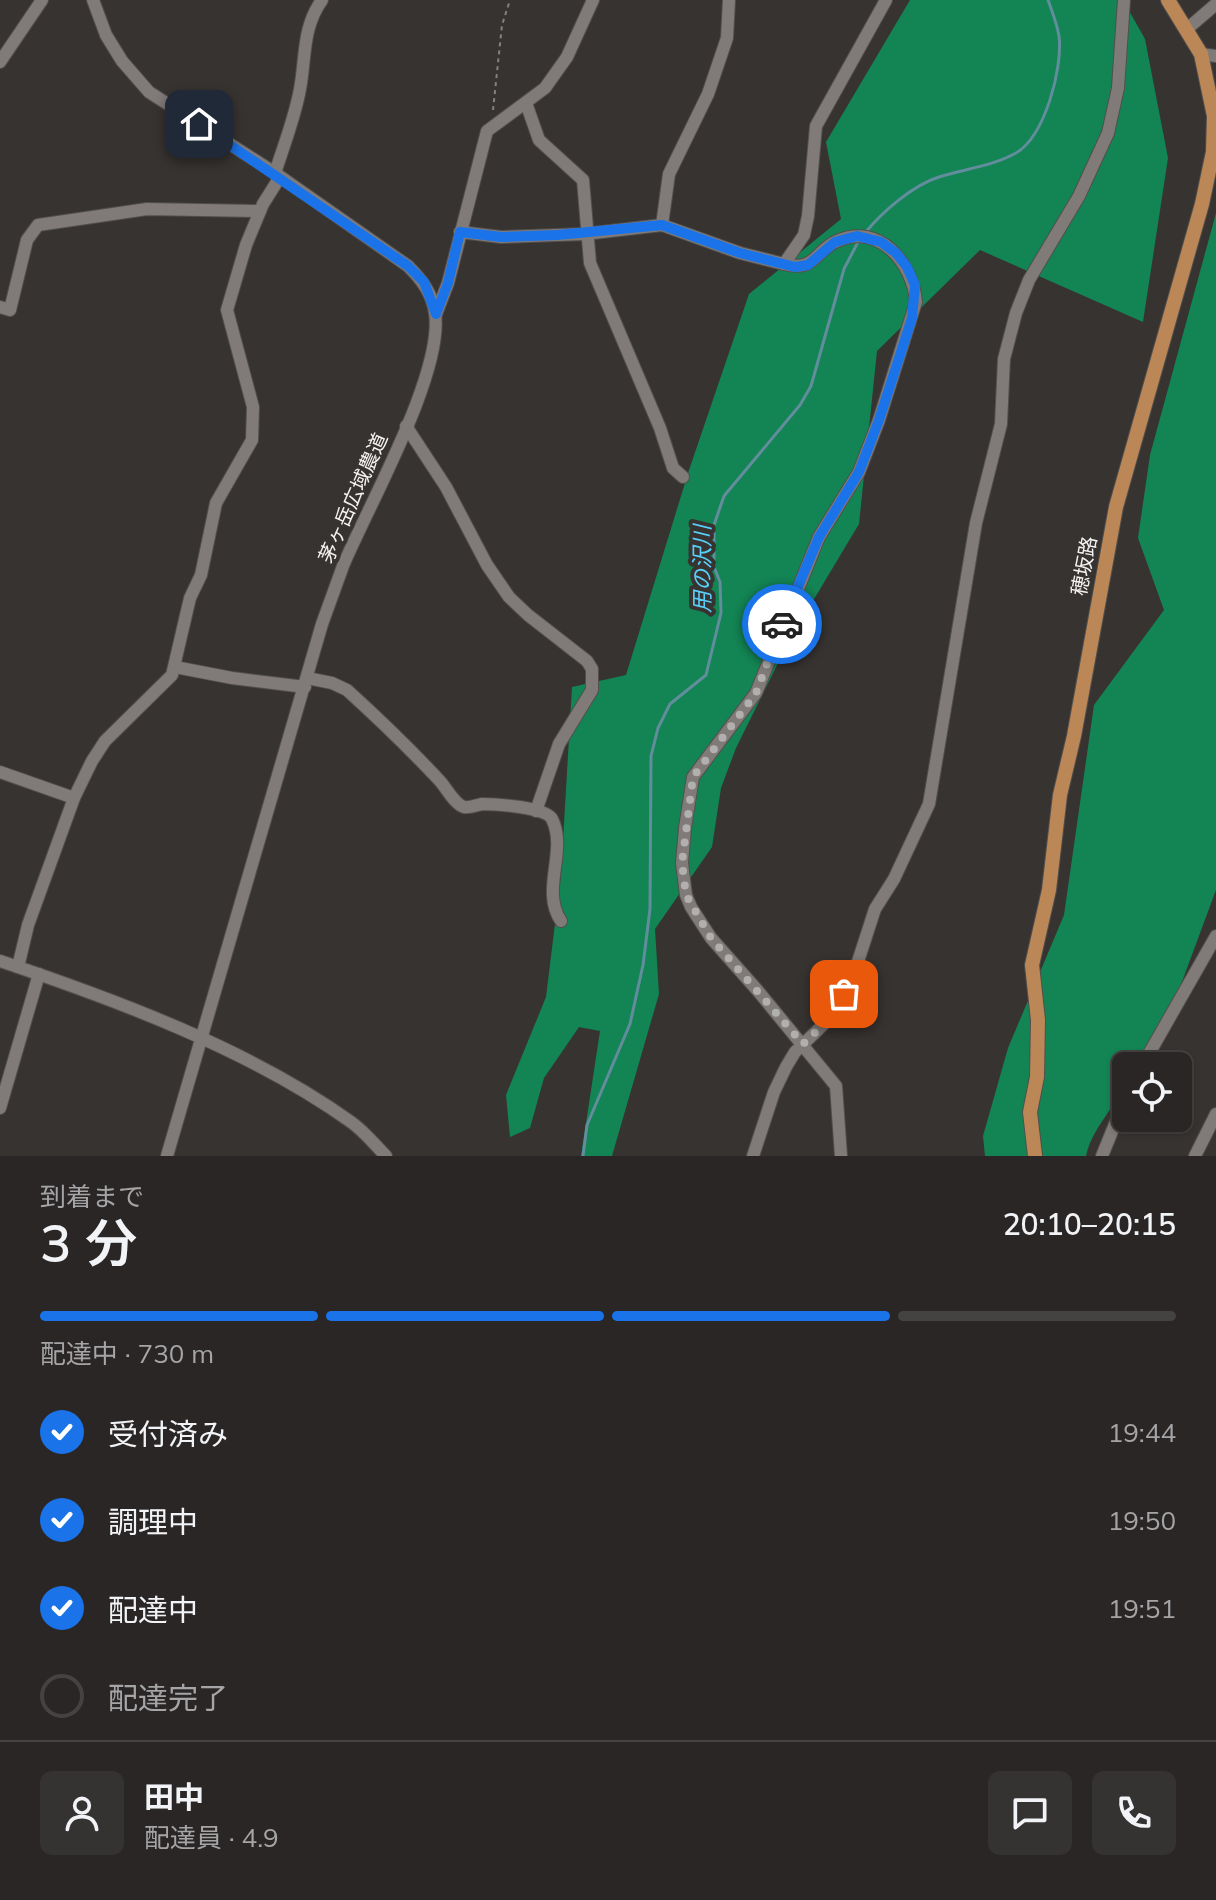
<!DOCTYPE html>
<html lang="ja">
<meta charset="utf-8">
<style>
body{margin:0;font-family:Mulish,"Noto Sans JP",sans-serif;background:#353232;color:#f1f3f6;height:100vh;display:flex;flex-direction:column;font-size:30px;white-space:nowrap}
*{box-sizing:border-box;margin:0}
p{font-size:26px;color:#a5a5a7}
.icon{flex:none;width:44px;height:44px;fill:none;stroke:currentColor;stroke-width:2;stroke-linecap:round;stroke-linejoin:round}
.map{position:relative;height:1156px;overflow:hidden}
.drawer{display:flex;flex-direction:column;background:#292625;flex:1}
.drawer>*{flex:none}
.buttons{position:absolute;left:1112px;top:1052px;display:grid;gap:16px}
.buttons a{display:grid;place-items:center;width:80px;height:80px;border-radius:12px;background:#292625;box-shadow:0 2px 6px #0004,0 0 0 2px #454342;font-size:40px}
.pin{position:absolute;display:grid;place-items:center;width:68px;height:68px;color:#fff;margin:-34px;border-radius:16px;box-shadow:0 4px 12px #0006}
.courier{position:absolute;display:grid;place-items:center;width:80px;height:80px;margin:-40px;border:6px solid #1a73e8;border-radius:50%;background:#fff;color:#222;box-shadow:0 2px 10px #0007}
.headline em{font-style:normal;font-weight:600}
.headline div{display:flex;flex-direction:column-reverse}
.headline{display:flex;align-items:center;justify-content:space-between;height:136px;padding:0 40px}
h1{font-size:52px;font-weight:600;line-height:60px}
.bar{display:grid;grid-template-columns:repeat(4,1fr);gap:12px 8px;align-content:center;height:96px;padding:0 40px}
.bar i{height:10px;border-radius:6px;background:#454342}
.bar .current{background:#1a73e8}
.bar p{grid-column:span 4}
.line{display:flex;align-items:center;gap:20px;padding:0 40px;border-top:2px solid #454342}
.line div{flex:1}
.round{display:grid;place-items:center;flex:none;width:84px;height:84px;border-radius:12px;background:#353232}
ol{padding:0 40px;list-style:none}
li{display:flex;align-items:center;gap:24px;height:88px}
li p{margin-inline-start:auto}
li .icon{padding:8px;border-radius:50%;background:#1a73e8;color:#fff;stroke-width:4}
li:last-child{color:#a5a5a7}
li i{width:44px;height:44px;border:4px solid #454342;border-radius:50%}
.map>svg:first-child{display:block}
.forest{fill:#138454}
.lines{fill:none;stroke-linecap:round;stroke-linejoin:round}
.stream{stroke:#618d9c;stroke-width:3}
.minor-casing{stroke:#524f4d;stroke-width:14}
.major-casing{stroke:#524f4d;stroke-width:16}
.path{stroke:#848180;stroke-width:2;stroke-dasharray:4 4;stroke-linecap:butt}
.minor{stroke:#807b79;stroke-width:12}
.major{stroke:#bc8756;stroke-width:14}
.done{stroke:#b2b0ae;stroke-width:8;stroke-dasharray:0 14.4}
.route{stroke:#1a73e8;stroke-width:10}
.labels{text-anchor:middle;stroke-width:8;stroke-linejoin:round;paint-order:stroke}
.street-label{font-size:20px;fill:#f5f3f2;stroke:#373331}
.water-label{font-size:22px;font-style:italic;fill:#59d0fa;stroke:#373331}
</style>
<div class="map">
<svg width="1216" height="1156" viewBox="0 0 1216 1156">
<rect width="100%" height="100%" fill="#373331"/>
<g class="forest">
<polygon points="910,0 1123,0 1145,39 1168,158 1143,322 980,250 877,351 859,524 789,641 736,748 721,788 712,847 655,929 659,994 612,1156 581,1156 600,1031 579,1027 544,1078 530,1128 510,1137 506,1095 546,997 561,875 572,687 626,675 689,470 749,294 841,219 826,142"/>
<path d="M1216 213V890L1173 1006 1136 1066H1126C1126 1100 1093 1123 1086 1156H985L983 1136 1008 1048 1064 915 1094 705 1164 610 1138 538 1150 455Z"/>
</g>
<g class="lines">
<g class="stream">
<path d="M865 233C882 212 913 185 939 177 964 169 993 166 1016 153 1045 136 1063 68 1059 36 1057 24 1052 11 1048 0"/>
<polyline points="583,1156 587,1125 630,1024 643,965 650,909 651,756 658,728 670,704 706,675 721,613 720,582 714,567 714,525 724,496 800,405 811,386 844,269 858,242"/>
</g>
<defs>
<g id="minor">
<path d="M93 0 106 35 122 61 149 92 275 173 408 266C422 280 432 293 435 313 444 373 368 506 343 566 336 585 329 605 322 624L167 1156"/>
<polyline points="1187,29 1216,4"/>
<polyline points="1201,54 1216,56"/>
<polyline points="0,62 42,0"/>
<polyline points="526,103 539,140 583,180 590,263 660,428 673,468 683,477"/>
<path d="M275 173C284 145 295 117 300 89 306 57 302 28 322 0"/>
<polyline points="662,225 669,174 708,94 727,38 729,0"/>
<polyline points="460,232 501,237 585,234 662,225 740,253 784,264 804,235 808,216 816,126 886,0"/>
<path d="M784 264C816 272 814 251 837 241 880 222 913 264 916 302L879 420 859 472 819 537 756 693 693 777 685 828 682 863 686 895 691 907 711 938 758 991 836 1086 841 1156"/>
<polyline points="0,307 10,310 27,240 38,225 147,209 260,211"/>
<polyline points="436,314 448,283 487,131 545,88 567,57 593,0"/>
<polyline points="406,426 446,487 487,565 509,597 528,615 587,661 592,669 592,690 559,744 536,811"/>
<polyline points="175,667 232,678 305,687"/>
<path d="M307 678 332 683 347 690C379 719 410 749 439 780 446 787 454 804 464 807 469 808 477 805 482 804 495 804 546 807 552 819 568 851 540 890 561 921"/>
<polyline points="0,772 74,798"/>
<path d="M0 961C116 1000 251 1050 351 1122 364 1131 375 1145 386 1156"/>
<polyline points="18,967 28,925 74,798 92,761 105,741 172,675 190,598 201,575 216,503 252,440 253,407 227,310 246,245 263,204 280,177"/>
<polyline points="1142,1066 1216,936"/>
<polyline points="0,1108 39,974"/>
<polyline points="753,1156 774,1092 786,1067 795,1052 824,1024 852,980 875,909 894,879 929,804 976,523 1001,424 1004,359 1016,313 1029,280 1079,196 1108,133 1118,88 1124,0"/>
<polyline points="1102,1156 1126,1097"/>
<polyline points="1195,1156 1216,1114"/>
</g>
<polyline id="major" points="1035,1156 1030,1112 1037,1077 1038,1020 1032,965 1049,890 1060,795 1074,736 1116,507 1202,204 1213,152 1214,116 1201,54 1168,0"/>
</defs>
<use href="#minor" class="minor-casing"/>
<use href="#major" class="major-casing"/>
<polyline class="path" points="493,110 502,25 510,0"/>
<use href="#minor" class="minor"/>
<use href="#major" class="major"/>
</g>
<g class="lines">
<polyline class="done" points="782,624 756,693 693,777 682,863 686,895 711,938 803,1044 824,1024 844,994"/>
<polyline class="route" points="199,124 408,266 424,282 436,314 448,283 460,232 501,237 557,235 662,225 740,253 795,267 808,265 835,242 857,236 881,242 896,253 907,267 915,285 912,318 879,420 859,472 819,537 782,624"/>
</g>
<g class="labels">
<g class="street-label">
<text transform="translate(353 498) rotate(-66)" y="7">茅ヶ岳広域農道</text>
<text transform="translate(1084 566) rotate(-79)" y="7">穂坂路</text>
</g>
<g class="water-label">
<text transform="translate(702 569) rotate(-90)" y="8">用の沢川</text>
</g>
</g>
</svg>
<div class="buttons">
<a><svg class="icon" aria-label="locate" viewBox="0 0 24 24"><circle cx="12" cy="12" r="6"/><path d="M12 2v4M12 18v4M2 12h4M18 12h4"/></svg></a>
</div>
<div class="pin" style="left:844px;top:994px;background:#ea580c"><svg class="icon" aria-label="bag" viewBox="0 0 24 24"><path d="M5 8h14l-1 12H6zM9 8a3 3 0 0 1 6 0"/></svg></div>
<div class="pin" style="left:199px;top:124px;background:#1f2937"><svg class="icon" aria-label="home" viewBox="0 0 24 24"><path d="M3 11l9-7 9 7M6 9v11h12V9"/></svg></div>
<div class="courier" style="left:782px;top:624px"><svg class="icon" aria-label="car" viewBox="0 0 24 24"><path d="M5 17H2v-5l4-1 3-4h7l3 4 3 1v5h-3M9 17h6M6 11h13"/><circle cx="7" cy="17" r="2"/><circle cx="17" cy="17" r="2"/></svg></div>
</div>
<section class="drawer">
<div class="headline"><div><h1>3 分</h1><p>到着まで</p></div><em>20:10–20:15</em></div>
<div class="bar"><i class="current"></i><i class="current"></i><i class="current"></i><i></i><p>配達中 · 730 m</p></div>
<ol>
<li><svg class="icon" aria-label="check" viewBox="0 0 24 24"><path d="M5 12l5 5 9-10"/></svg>受付済み<p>19:44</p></li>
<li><svg class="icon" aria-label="check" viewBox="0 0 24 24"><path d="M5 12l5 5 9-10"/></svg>調理中<p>19:50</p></li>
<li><svg class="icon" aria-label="check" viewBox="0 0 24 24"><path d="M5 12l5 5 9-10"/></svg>配達中<p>19:51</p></li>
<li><i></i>配達完了</li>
</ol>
<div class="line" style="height:144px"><a class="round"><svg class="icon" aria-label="person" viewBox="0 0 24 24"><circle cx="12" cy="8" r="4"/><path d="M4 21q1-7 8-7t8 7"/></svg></a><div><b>田中</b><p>配達員 · 4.9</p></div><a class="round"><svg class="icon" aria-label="chat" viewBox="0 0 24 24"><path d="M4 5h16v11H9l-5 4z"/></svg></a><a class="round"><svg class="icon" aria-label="phone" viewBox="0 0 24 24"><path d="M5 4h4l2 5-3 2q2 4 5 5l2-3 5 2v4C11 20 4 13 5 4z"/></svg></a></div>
</section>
